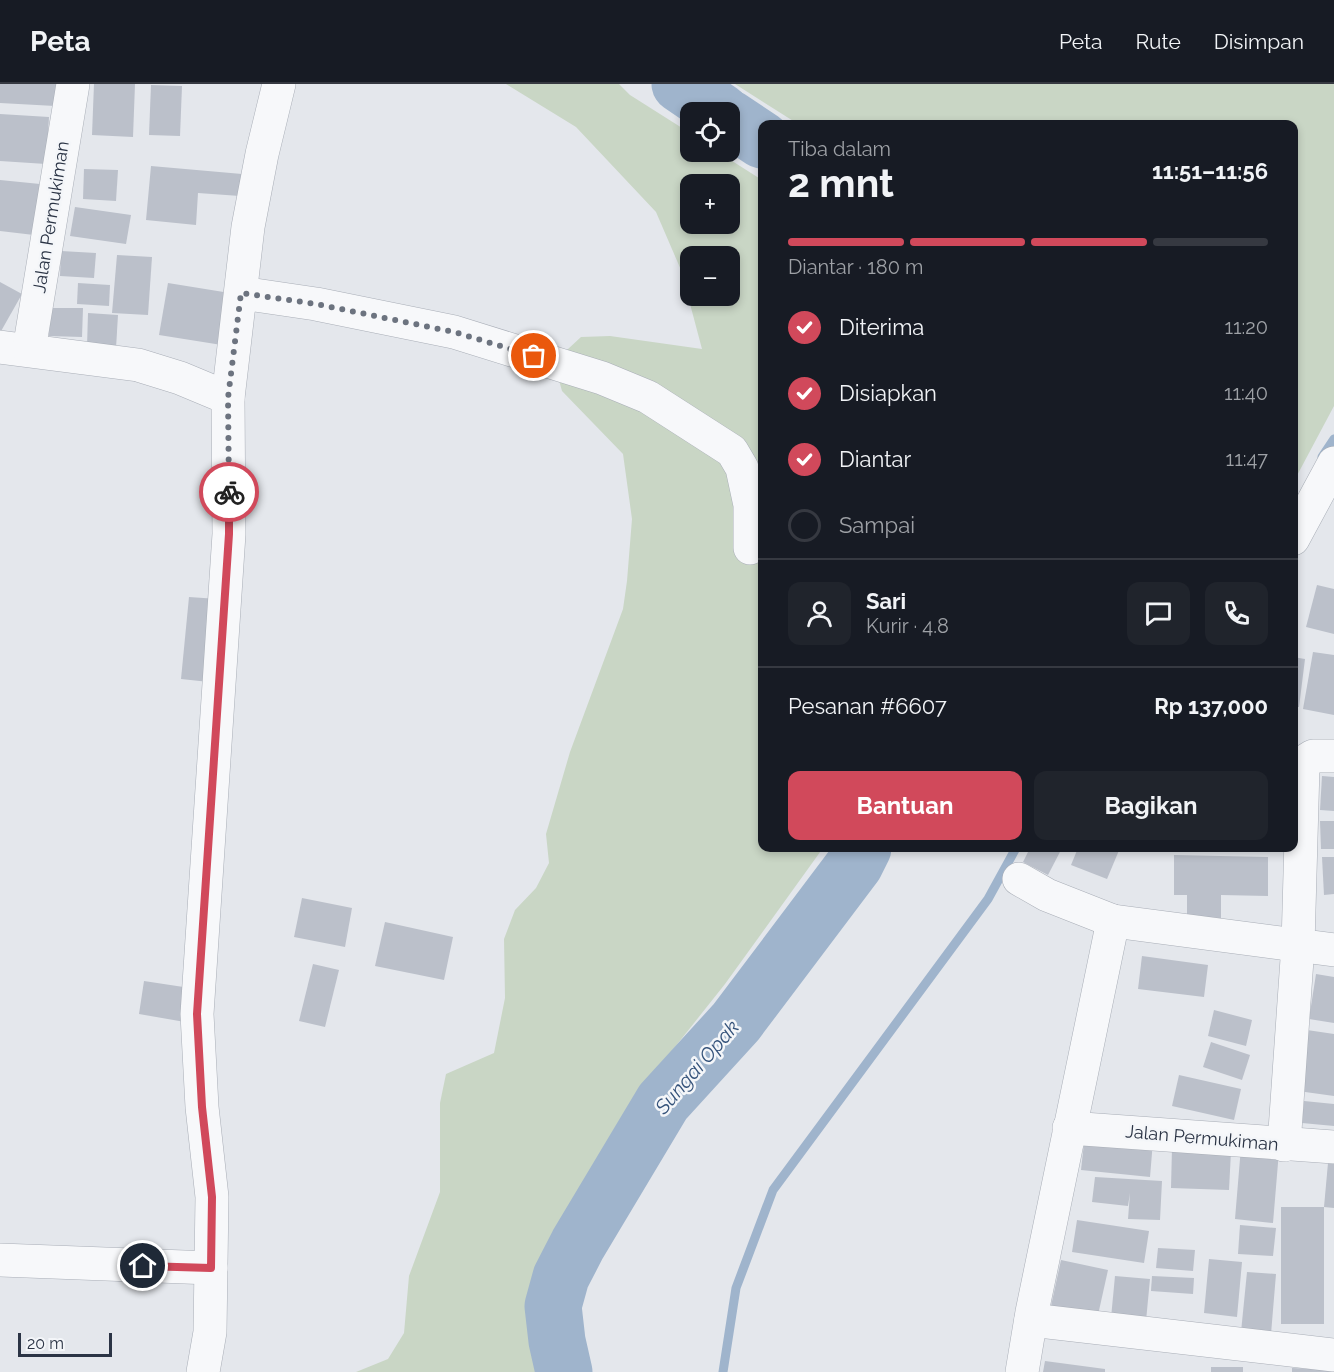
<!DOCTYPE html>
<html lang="id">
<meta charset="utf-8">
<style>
body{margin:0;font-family:Raleway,sans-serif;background:#20242c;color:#f1f3f6;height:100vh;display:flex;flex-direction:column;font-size:22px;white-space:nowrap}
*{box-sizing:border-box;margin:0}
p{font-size:20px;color:#9ea1a6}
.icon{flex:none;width:33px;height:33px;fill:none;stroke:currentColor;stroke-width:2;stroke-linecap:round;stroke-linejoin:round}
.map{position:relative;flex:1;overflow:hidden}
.panel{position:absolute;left:758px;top:36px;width:540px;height:732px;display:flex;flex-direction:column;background:#171b24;border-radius:12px;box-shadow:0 3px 9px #0003}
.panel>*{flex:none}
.fabs{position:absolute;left:680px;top:18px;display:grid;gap:12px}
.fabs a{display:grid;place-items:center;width:60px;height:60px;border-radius:12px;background:#171b24;box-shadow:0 3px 9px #0003;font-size:30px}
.scale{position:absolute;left:18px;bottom:15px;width:94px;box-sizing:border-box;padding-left:6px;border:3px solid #2b3445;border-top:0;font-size:16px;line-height:21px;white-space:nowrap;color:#2b3445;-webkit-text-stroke:4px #f4f6f9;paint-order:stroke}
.pin{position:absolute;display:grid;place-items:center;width:51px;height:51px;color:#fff;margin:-26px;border:3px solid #fff;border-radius:50%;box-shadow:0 2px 6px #0007}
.courier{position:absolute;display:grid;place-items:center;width:60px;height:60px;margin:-30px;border:4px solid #d1495b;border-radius:50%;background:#fff;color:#222;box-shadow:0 2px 8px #0007}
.headline em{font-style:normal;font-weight:700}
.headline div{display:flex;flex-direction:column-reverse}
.headline{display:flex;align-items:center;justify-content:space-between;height:102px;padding:0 30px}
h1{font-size:39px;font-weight:700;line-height:45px}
.bar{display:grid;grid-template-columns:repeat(4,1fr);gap:9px 6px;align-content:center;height:72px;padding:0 30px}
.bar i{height:8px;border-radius:4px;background:#363941}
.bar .current{background:#d1495b}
.bar p{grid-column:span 4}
.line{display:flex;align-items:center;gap:15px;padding:0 30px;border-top:2px solid #363941}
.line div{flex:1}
.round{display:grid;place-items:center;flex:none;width:63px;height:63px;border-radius:12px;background:#20242c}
ol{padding:0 30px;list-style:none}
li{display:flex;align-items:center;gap:18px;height:66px}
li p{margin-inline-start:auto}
li .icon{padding:6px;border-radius:50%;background:#d1495b;color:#fff;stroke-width:4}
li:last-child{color:#9ea1a6}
li i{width:33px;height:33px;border:3px solid #363941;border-radius:50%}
.button{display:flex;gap:12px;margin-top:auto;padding:12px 30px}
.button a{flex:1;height:69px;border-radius:12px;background:#d1495b;color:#fff;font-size:24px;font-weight:700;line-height:69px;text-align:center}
.button a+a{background:#20242c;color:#f1f3f6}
header{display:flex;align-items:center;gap:36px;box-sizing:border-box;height:84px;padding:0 30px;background:#171b24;border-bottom:2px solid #363941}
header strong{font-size:28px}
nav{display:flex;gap:33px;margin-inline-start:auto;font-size:21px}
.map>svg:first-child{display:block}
.green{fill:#c9d6c5;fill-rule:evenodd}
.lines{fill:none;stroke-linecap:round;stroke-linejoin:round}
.stream{stroke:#9fb4cc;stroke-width:9}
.river{stroke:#9fb4cc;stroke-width:57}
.building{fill:#bbc0ca}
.minor-casing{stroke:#a9aeb7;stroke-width:34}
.minor{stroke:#f7f8fa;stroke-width:33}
.done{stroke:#6c737f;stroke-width:6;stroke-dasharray:0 10.8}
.route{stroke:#d1495b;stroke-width:8}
.labels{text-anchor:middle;stroke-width:5;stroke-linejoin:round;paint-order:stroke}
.street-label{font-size:18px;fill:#2b3445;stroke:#f4f6f9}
.water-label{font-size:20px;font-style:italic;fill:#34527a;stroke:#f4f6f9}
</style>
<header>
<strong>Peta</strong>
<nav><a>Peta</a><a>Rute</a><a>Disimpan</a></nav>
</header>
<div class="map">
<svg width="1334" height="1288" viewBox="0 0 1334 1288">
<rect width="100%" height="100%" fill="#e4e7ec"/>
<g class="green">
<path d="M506 0H619L630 11 690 49V68H718L762 96V764H823L725 900 648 997 546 1288H356L388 1275 404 1249 409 1192 440 1108V1019L446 990 494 969 505 914 504 855 515 826 536 804 549 779 546 750 570 668 623 525 627 497 632 435 623 370 562 307 554 278 581 253 610 252 702 265 681 186 656 128 576 43ZM690 100H729V140H690ZM690 172H729V212H690Z"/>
<polygon points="735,0 1334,0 1334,322 1293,399 1293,40 798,40"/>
</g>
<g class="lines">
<g class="stream">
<polyline points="1322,373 1334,355"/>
<polyline points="723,1288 736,1204 773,1106 988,815 1016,764"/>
</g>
<g class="river">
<polyline points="680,0 721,28"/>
<polyline points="729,34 762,56"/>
<polyline points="564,1288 557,1257 553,1222 561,1193 578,1160 663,1018 736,938 855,780 863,764"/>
</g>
</g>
<g class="building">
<polygon points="0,0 56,0 55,22 0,19"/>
<polygon points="94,0 135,0 133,53 92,51"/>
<polygon points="151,1 182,2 180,52 149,51"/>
<polygon points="0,30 49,33 46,80 0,77"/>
<polygon points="151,82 242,90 240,112 198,109 196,141 146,136"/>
<polygon points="84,85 118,86 116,117 83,115"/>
<polygon points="0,96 40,100 34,151 0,147"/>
<polygon points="75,123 131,131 126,160 70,152"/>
<polygon points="61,167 96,169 94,194 60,192"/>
<polygon points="117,171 152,173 148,231 112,229"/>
<polygon points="0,198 22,210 0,249"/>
<polygon points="78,199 110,201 109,222 77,220"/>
<polygon points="168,199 236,210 228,262 159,251"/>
<polygon points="50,224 83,224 82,253 49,252"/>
<polygon points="88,229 118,231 116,264 87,263"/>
<polygon points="1317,501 1334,505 1334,550 1306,543"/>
<polygon points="189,513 218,515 209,598 181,595"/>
<polygon points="1313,568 1334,571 1334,631 1303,625"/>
<polygon points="1293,573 1305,575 1299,623 1293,623"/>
<polygon points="1293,628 1298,628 1297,646 1293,646"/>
<polygon points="1322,692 1334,693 1334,727 1320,726"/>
<polygon points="1320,737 1334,737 1334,765 1321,765"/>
<polygon points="1030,764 1062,764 1048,791 1023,778"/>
<polygon points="1078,764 1120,764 1107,795 1071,781"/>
<polygon points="1174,771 1268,773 1268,812 1221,811 1221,834 1187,833 1187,811 1174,811"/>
<polygon points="1322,773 1334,773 1334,810 1324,811"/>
<polygon points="302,814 352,824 345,863 294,853"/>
<polygon points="385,838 453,853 444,896 375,882"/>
<polygon points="1142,872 1208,881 1204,913 1138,905"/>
<polygon points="313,880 339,886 325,943 299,937"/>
<polygon points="1316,890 1334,893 1334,939 1309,935"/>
<polygon points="144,897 190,904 185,938 139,930"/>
<polygon points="1214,926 1252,936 1246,962 1208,952"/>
<polygon points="1307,946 1334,950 1334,1012 1298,1007"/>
<polygon points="1211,958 1250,971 1242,996 1203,983"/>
<polygon points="1179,991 1241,1005 1234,1036 1172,1022"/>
<polygon points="1304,1017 1334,1020 1334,1042 1302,1039"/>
<polygon points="1085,1050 1153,1057 1150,1093 1081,1086"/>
<polygon points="1241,1063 1279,1067 1273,1139 1235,1135"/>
<polygon points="1172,1064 1231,1067 1229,1106 1171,1104"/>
<polygon points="1329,1068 1334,1068 1334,1124 1324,1123"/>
<polygon points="1095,1093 1162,1097 1160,1136 1128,1135 1130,1109 1128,1122 1092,1118"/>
<rect x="1281" y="1123" width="43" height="117"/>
<polygon points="1077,1136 1149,1147 1144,1179 1072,1168"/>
<polygon points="1240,1141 1276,1144 1273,1172 1238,1170"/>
<polygon points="1158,1164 1195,1166 1193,1187 1156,1184"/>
<polygon points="1209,1175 1242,1178 1237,1233 1204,1229"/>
<polygon points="1061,1176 1108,1186 1098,1231 1051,1222"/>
<polygon points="1247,1188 1276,1190 1271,1250 1241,1248"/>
<polygon points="1115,1192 1150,1195 1146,1237 1111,1234"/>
<polygon points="1152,1192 1194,1194 1193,1210 1151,1207"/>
<polygon points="1045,1277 1105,1285 1105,1288 1043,1288"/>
<rect x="1211" y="1283" width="32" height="5"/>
<polygon points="1292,1284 1334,1286 1334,1288 1292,1288"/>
</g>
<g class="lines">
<defs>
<g id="minor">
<polyline points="241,209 316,220 454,248 602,294 648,313 732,367 742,384 750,421 750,464"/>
<polyline points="0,263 138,281 180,294 228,314"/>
<polyline points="29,266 73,0"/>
<polyline points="1293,455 1334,379"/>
<polyline points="1019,795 1047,811 1113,837 1334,866"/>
<polyline points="1069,1044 1334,1063"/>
<polyline points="1284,1061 1298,861 1303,683 1305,677 1313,672 1334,672"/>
<polyline points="0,1176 211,1184"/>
<polyline points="1031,1236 1334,1271"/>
<polyline points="203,1288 210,1248 212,1113 202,1023 197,930 229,450 228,314 248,143 262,70 279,0"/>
<polyline points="1022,1288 1032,1228 1113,837"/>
</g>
</defs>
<use href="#minor" class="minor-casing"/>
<use href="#minor" class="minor"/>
</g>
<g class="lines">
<polyline class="done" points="229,408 228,314 241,209 316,220 454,248 534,272"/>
<polyline class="route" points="143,1182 211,1184 212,1113 202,1023 197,930 229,450 229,408"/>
</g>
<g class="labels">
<g class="street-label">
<text transform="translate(51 133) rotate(-81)" y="6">Jalan Permukiman</text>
<text transform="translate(1202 1054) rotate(5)" y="6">Jalan Permukiman</text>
</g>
<g class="water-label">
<text transform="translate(697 983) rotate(-49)" y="7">Sungai Opak</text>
</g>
</g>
</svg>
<div class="fabs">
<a><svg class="icon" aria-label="locate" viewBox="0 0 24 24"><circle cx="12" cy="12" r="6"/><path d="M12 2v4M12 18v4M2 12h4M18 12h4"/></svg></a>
<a>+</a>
<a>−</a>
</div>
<div class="scale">20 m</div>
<div class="pin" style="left:534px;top:272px;background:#ea580c"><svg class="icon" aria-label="bag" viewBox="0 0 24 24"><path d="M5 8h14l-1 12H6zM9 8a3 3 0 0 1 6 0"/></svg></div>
<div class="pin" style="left:143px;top:1182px;background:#1f2937"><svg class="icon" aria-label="home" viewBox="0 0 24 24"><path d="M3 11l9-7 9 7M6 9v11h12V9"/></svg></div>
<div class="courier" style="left:229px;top:408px"><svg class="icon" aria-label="bike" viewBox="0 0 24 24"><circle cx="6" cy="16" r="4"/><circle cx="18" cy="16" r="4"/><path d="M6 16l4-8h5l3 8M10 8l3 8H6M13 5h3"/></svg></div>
<section class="panel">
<div class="headline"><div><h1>2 mnt</h1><p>Tiba dalam</p></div><em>11:51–11:56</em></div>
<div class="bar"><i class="current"></i><i class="current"></i><i class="current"></i><i></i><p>Diantar · 180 m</p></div>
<ol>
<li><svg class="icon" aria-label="check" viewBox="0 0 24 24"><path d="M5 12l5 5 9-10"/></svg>Diterima<p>11:20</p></li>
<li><svg class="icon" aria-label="check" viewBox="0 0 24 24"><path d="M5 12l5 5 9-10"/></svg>Disiapkan<p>11:40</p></li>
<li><svg class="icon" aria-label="check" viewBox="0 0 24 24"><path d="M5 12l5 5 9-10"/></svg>Diantar<p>11:47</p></li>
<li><i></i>Sampai</li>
</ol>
<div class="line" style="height:108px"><a class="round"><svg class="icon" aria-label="person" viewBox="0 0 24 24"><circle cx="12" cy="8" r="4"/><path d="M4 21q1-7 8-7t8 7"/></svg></a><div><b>Sari</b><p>Kurir · 4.8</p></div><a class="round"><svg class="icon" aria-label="chat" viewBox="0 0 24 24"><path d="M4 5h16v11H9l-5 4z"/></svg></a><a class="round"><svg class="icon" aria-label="phone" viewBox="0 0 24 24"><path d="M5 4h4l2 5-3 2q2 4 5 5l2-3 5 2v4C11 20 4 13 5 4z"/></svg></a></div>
<div class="line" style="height:78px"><div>Pesanan #6607</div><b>Rp 137,000</b></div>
<div class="button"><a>Bantuan</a><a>Bagikan</a></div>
</section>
</div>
